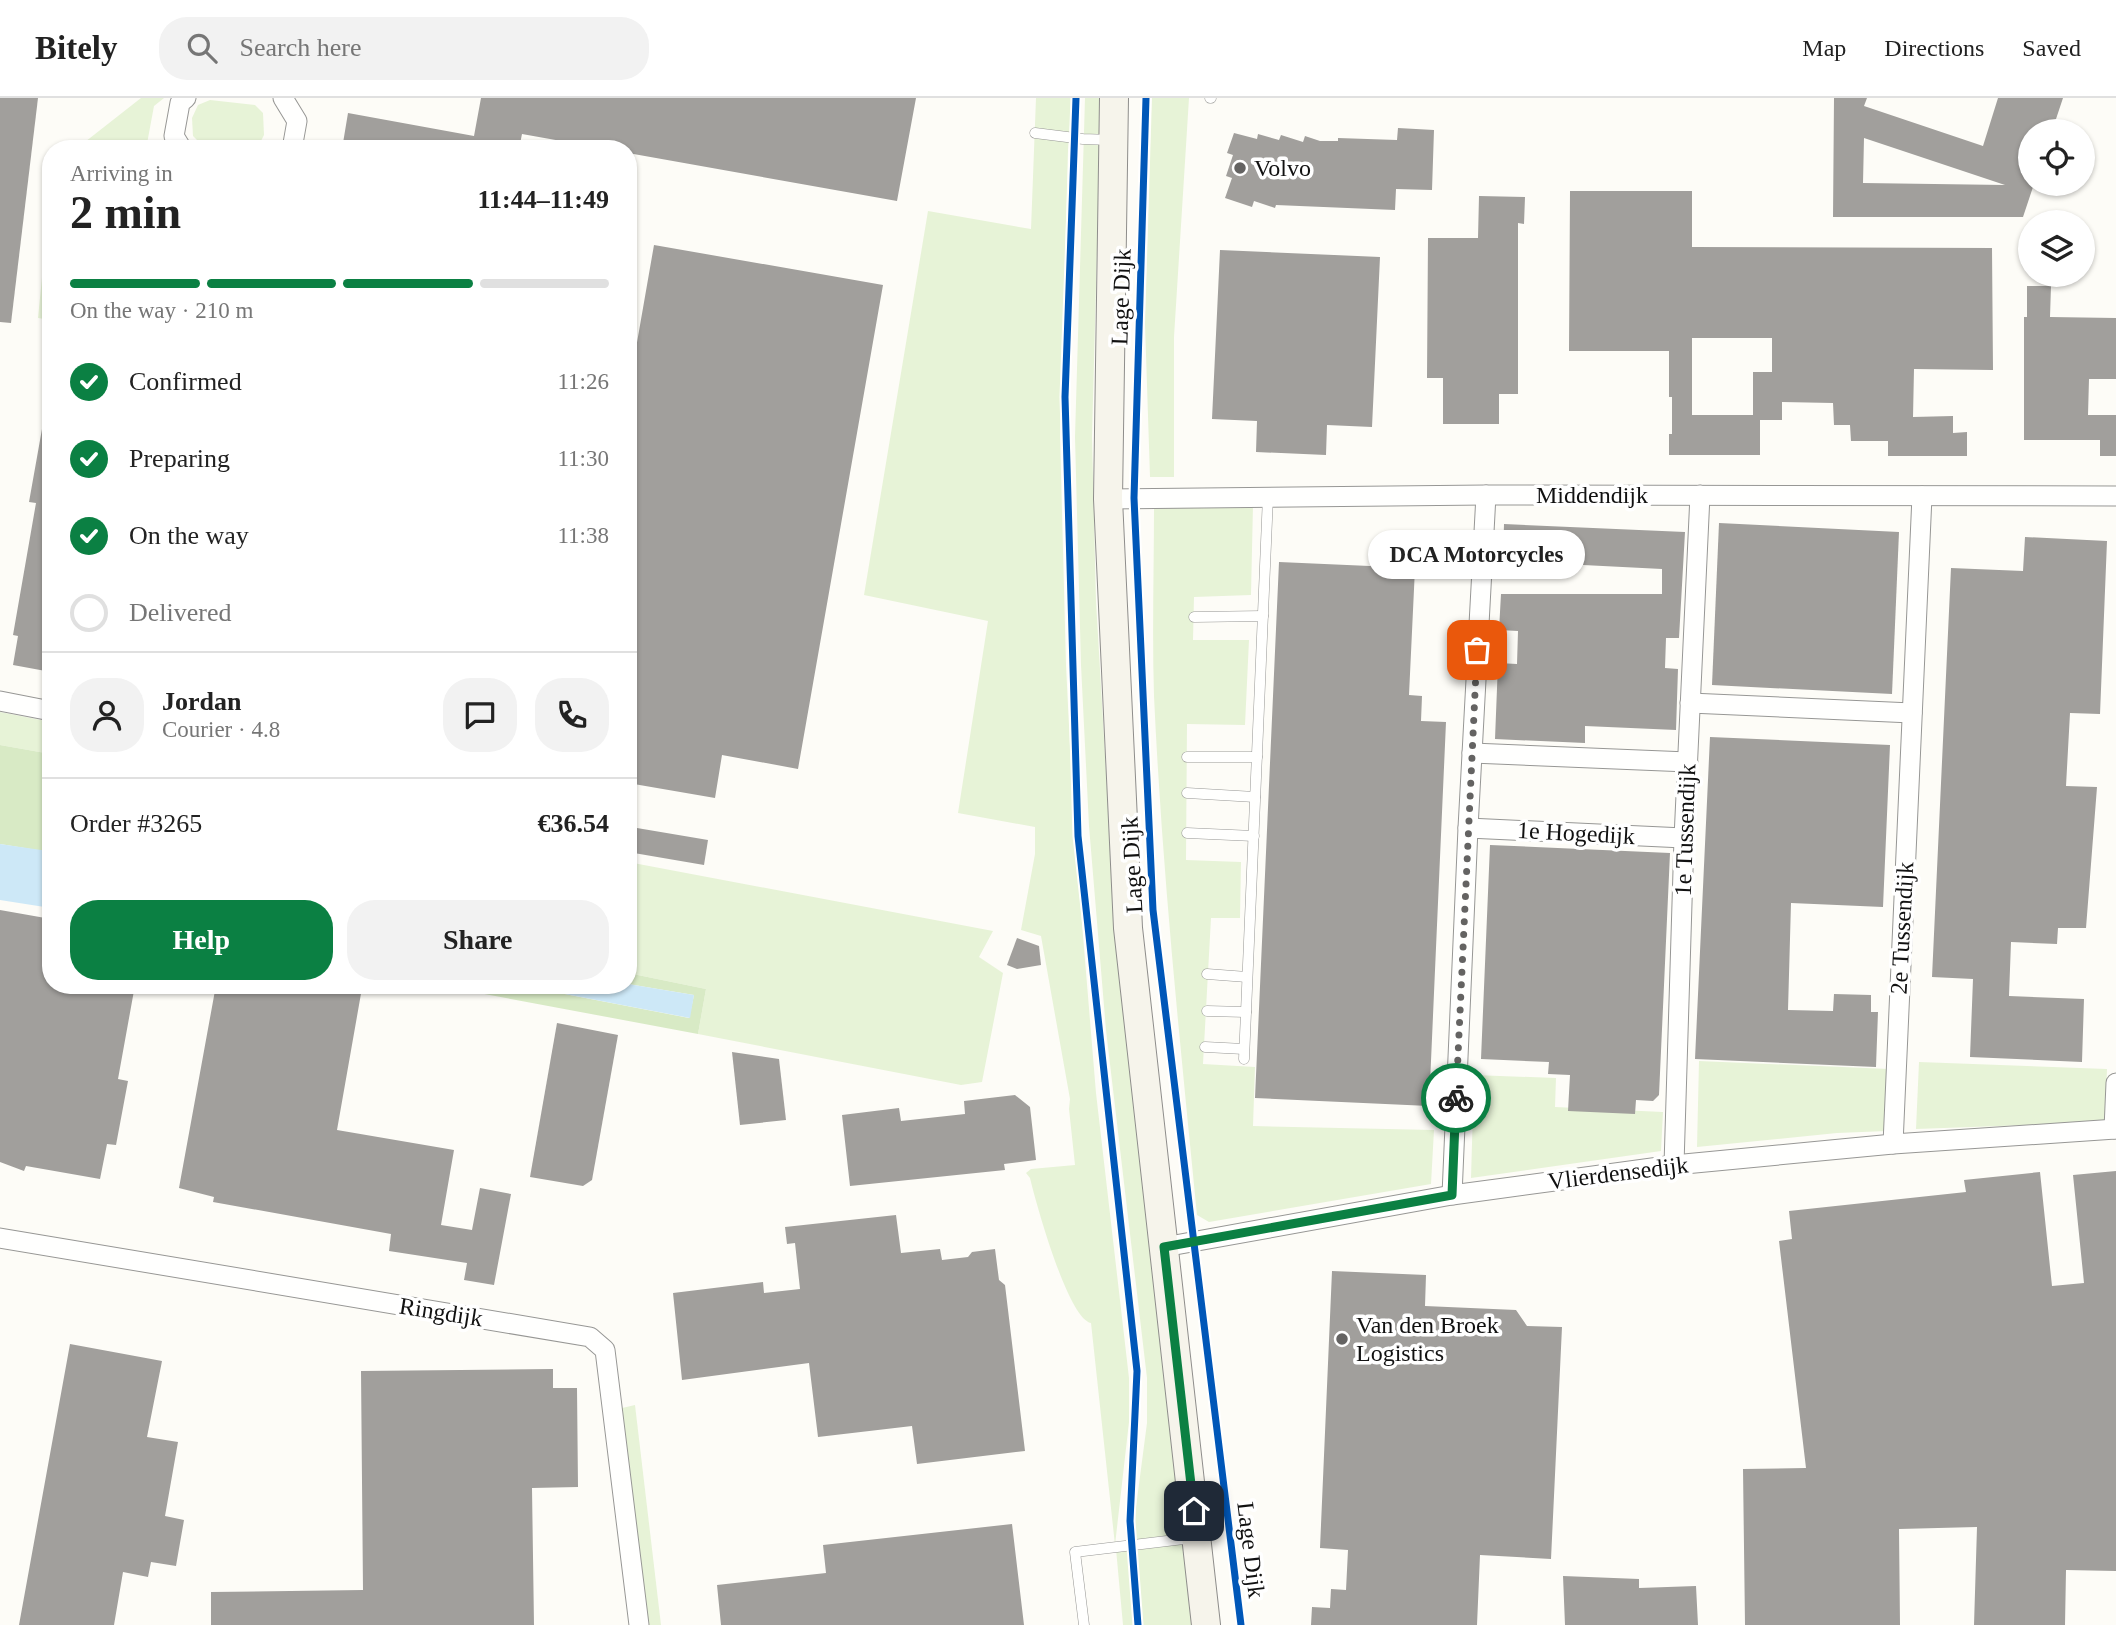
<!DOCTYPE html>
<meta charset="utf-8">
<style>
body{margin:0;font-family:Georgia,serif;background:#f2f2f2;color:#222;height:100vh;display:flex;flex-direction:column;font-size:26px;white-space:nowrap}
*{box-sizing:border-box;margin:0}
p{font-size:23px;color:#767676}
.icon{flex:none;width:38px;height:38px;fill:none;stroke:currentColor;stroke-width:2;stroke-linecap:round;stroke-linejoin:round}
.map{position:relative;flex:1;overflow:hidden}
.side{position:absolute;left:42px;top:42px;width:595px;height:854px;display:flex;flex-direction:column;background:#fff;border-radius:28px;box-shadow:0 2px 5px #0004}
.side>*{flex:none}
.buttons{position:absolute;left:2018px;top:21px;display:grid;gap:14px}
.buttons a{display:grid;place-items:center;width:77px;height:77px;border-radius:50%;background:#fff;box-shadow:0 2px 5px #0004;font-size:35px}
.pin{position:absolute;display:grid;place-items:center;width:60px;height:60px;color:#fff;margin:-30px;border-radius:14px;box-shadow:0 4px 10px #0006}
.courier{position:absolute;display:grid;place-items:center;width:70px;height:70px;margin:-35px;border:5px solid #0b8043;border-radius:50%;background:#fff;color:#222;box-shadow:0 2px 9px #0007}
.bubble{position:absolute;height:49px;border-radius:24px;background:#fff;box-shadow:0 2px 5px #0004;font-size:23px;font-weight:800;line-height:49px;text-align:center}
.headline em{font-style:normal;font-weight:800}
.headline div{display:flex;flex-direction:column-reverse}
.headline{display:flex;align-items:center;justify-content:space-between;height:119px;padding:0 28px}
h1{font-size:46px;font-weight:800;line-height:52px}
.bar{display:grid;grid-template-columns:repeat(4,1fr);gap:10px 7px;align-content:center;height:84px;padding:0 28px}
.bar i{height:9px;border-radius:5px;background:#e0e0e0}
.bar .current{background:#0b8043}
.bar p{grid-column:span 4}
.line{display:flex;align-items:center;gap:18px;padding:0 28px;border-top:2px solid #e0e0e0}
.line div{flex:1}
.round{display:grid;place-items:center;flex:none;width:74px;height:74px;border-radius:28px;background:#f2f2f2}
ol{padding:0 28px;list-style:none}
li{display:flex;align-items:center;gap:21px;height:77px}
li p{margin-inline-start:auto}
li .icon{padding:7px;border-radius:50%;background:#0b8043;color:#fff;stroke-width:4}
li:last-child{color:#767676}
li i{width:38px;height:38px;border:4px solid #e0e0e0;border-radius:50%}
.button{display:flex;gap:14px;margin-top:auto;padding:14px 28px}
.button a{flex:1;height:80px;border-radius:28px;background:#0b8043;color:#fff;font-size:28px;font-weight:800;line-height:80px;text-align:center}
.button a+a{background:#f2f2f2;color:#222}
header{display:flex;align-items:center;gap:42px;box-sizing:border-box;height:98px;padding:0 35px;background:#fff;border-bottom:2px solid #e0e0e0}
header strong{font-size:33px}
nav{display:flex;gap:38px;margin-inline-start:auto;font-size:24px}
.search{width:490px;height:63px;background:#f2f2f2;display:flex;align-items:center;gap:18px;box-sizing:border-box;padding:0 24px;border-radius:28px;color:#767676;font-size:26px}
.map>svg:first-child{display:block}
.green{fill:#e7f3d7}
.forest{fill:#d8eac5}
.water{fill:#cde8f7}
.building{fill:#a19f9c;fill-rule:evenodd}
.lines{fill:none;stroke-linecap:round;stroke-linejoin:round}
.service-casing{stroke:#979795;stroke-width:11}
.minor-casing{stroke:#979795;stroke-width:21}
.secondary-casing{stroke:#8e8d8b;stroke-width:30}
.service{stroke:#fffffe;stroke-width:10}
.minor{stroke:#fffffe;stroke-width:19}
.secondary{stroke:#f6f4eb;stroke-width:28}
.cycleway-casing{stroke:#fff;stroke-width:11}
.cycleway{stroke:#0057b8;stroke-width:7}
.done{stroke:#646362;stroke-width:7;stroke-dasharray:0 12.6}
.route{stroke:#0b8043;stroke-width:9}
.poi-dot{fill:#646362;stroke:#fff;stroke-width:2.5}
.labels{text-anchor:middle;stroke-width:7;stroke-linejoin:round;paint-order:stroke}
.poi-label{font-size:24px;fill:#111;stroke:#fff;text-anchor:start}
.street-label{font-size:24px;fill:#111;stroke:#fff}
</style>
<header>
<strong>Bitely</strong>
<div class="search"><svg class="icon" aria-label="search" viewBox="0 0 24 24"><circle cx="10" cy="10" r="6"/><path d="M15 15l6 6"/></svg>Search here</div>
<nav><a>Map</a><a>Directions</a><a>Saved</a></nav>
</header>
<div class="map">
<svg width="2116" height="1527" viewBox="0 0 2116 1527">
<rect width="100%" height="100%" fill="#fdfcf7"/>
<g class="green">
<polygon points="141,0 164,0 154,8 146,51 76,51"/>
<path d="M1036 0H1072L1068 52 1060 338 1066 567 1074 729 1096 995 1129 1280V1324L1115 1447 1091 1225C1068 1221 1036 1105 1030 1080L1026 1075 1031 1071 1075 1067 1069 1011 1070 1001 1041 838 1021 832 1035 756V729L958 715 988 523 864 497 928 113 1031 131Z"/>
<polygon points="1085,0 1101,0 1092,339 1096,503 1111,760 1193,1527 1142,1527 1133,1462 1133,1432 1147,1325 1147,1280 1106,932 1089,728 1081,567 1075,339"/>
<polygon points="1152,0 1189,0 1174,239 1174,379 1150,379 1145,226"/>
<polygon points="210,2 255,7 263,15 264,37 257,51 213,51 204,49 193,38 192,20 198,7"/>
<polygon points="533,42 593,51 531,51"/>
<polygon points="51,89 51,222 38,220"/>
<path d="M1154 407H1253L1251 497 1194 499 1193 542H1249L1245 627 1187 626 1186 762 1241 764 1240 820H1211L1203 966 1255 969 1253 1028 1434 1032 1431 1086 1209 1124 1197 1117C1180 945 1162 772 1154 598 1152 535 1154 471 1154 407Z"/>
<polygon points="0,614 51,624 51,656 0,647"/>
<polygon points="628,764 993,833 979,859 1003,875 982,984 961,987 698,936 706,891 628,875"/>
<polygon points="1699,963 1889,971 1887,1033 1837,1035 1697,1049"/>
<polygon points="1919,964 2107,971 2105,1024 1916,1031"/>
<polygon points="1474,977 1556,980 1555,1009 1663,1014 1661,1053 1471,1080"/>
<polygon points="635,1307 661,1527 645,1527 618,1311"/>
<polygon points="1128,1450 1136,1527 1123,1527 1116,1451"/>
</g>
<g class="forest">
<polygon points="0,647 51,656 51,749 49,754 0,746"/>
<polygon points="628,875 706,891 698,936 436,887 518,887 689,920 694,897 628,886"/>
</g>
<g class="water">
<polygon points="0,746 48,753 51,749 51,810 0,802"/>
<polygon points="628,886 694,897 690,920 518,887"/>
</g>
<g class="building">
<polygon points="0,0 38,0 11,225 0,224"/>
<polygon points="481,0 916,0 897,103 628,55 628,51 606,51 522,36 519,51 342,51 348,15 474,38"/>
<path d="M1834 0H1867L1864 8 1983 48 1998 0H2063L2052 33H2030V86H2034L2023 119H1833ZM1864 40 2005 87 1863 85Z"/>
<polygon points="1398,30 1434,32 1432,92 1396,91 1395,112 1276,107 1275,110 1254,103 1252,109 1225,100 1232,80 1226,78 1233,57 1227,55 1234,35 1257,41 1258,36 1279,42 1281,37 1303,44 1305,38 1320,43 1338,43 1338,40 1397,42"/>
<path d="M1570 93H1692V149L1992 150 1993 272 1914 271 1913 319 1953 318V335L1967 334V358H1888V343H1851L1850 327H1834L1833 305 1782 304V322H1760V357H1669V336H1672V299H1669V253H1569ZM1692 240H1772V274H1753V317H1692Z"/>
<polygon points="1479,98 1525,99 1524,126 1518,125 1518,296 1499,296 1499,326 1443,326 1443,280 1427,280 1428,140 1478,140"/>
<polygon points="654,147 883,187 798,671 722,657 715,700 628,685 628,296"/>
<polygon points="1220,152 1380,159 1372,329 1327,327 1326,357 1256,354 1257,323 1212,321"/>
<polygon points="2027,188 2051,188 2050,219 2116,220 2116,281 2089,281 2088,317 2116,317 2116,358 2100,358 2100,342 2024,342 2024,219 2027,219"/>
<polygon points="42,331 51,332 51,574 13,567 18,538 13,537 36,405 29,404"/>
<polygon points="1719,425 1899,434 1892,596 1712,587"/>
<polygon points="1504,426 1685,434 1679,540 1666,540 1665,570 1678,571 1676,632 1585,628 1585,645 1495,641 1498,565 1517,566 1518,533 1499,532 1501,496 1662,496 1662,471 1503,463"/>
<polygon points="2025,439 2107,443 2100,616 2070,615 2066,688 2097,689 2086,830 2058,830 2057,846 2011,844 2009,898 2084,901 2082,964 1970,959 1973,881 1932,879 1951,470 2023,473"/>
<polygon points="1279,464 1415,470 1409,597 1422,598 1421,623 1446,624 1429,1008 1255,1000"/>
<polygon points="1710,639 1890,647 1883,809 1791,805 1788,912 1833,913 1834,896 1871,897 1871,914 1878,914 1876,969 1695,961"/>
<polygon points="631,729 708,742 704,767 628,754"/>
<polygon points="1490,747 1670,755 1659,997 1653,1003 1636,1002 1635,1016 1568,1013 1570,977 1548,976 1549,964 1481,961"/>
<polygon points="0,812 51,821 51,887 135,887 118,981 128,983 116,1047 107,1046 100,1081 26,1068 24,1073 0,1064"/>
<polygon points="1017,840 1039,848 1041,867 1017,871 1007,867"/>
<polygon points="216,887 346,887 362,890 337,1032 454,1052 441,1127 472,1132 480,1090 511,1096 494,1187 464,1182 467,1165 389,1153 391,1136 213,1104 214,1099 179,1090"/>
<polygon points="557,925 618,937 592,1082 583,1088 530,1079"/>
<polygon points="732,954 779,961 786,1022 740,1027"/>
<polygon points="1015,997 1030,1009 1036,1062 1004,1066 1005,1072 850,1088 842,1017 899,1010 901,1023 965,1016 964,1003"/>
<polygon points="2116,1073 2116,1473 2066,1472 2065,1527 1974,1527 1977,1429 1899,1431 1900,1527 1745,1527 1743,1371 1806,1370 1779,1143 1792,1141 1789,1113 1966,1094 1964,1082 2040,1074 2052,1188 2084,1185 2073,1077"/>
<polygon points="896,1117 901,1155 940,1151 942,1162 968,1159 972,1154 995,1151 999,1182 1005,1187 1025,1353 917,1366 912,1328 818,1339 809,1265 682,1282 673,1195 763,1184 764,1195 800,1191 795,1145 787,1146 785,1129"/>
<polygon points="1332,1173 1426,1177 1425,1208 1516,1212 1527,1228 1562,1229 1551,1461 1480,1457 1477,1527 1311,1527 1312,1509 1330,1510 1331,1491 1346,1492 1348,1452 1320,1450"/>
<polygon points="70,1246 162,1263 147,1339 178,1344 165,1418 184,1422 176,1468 151,1464 148,1479 123,1474 114,1527 19,1527"/>
<polygon points="553,1271 553,1290 577,1290 578,1389 532,1390 534,1527 211,1527 211,1494 363,1492 361,1273"/>
<polygon points="1012,1426 1024,1527 721,1527 717,1487 826,1475 823,1447"/>
<polygon points="1563,1478 1639,1481 1639,1490 1696,1488 1698,1527 1565,1527"/>
</g>
<g class="lines">
<defs>
<g id="service">
<polyline points="1210,0 1211,0"/>
<polyline points="1035,35 1083,41 1111,42"/>
<polyline points="1194,519 1263,518"/>
<polyline points="1187,659 1257,659"/>
<polyline points="1187,695 1255,699"/>
<polyline points="1187,735 1254,738"/>
<polyline points="1207,876 1247,879"/>
<polyline points="1207,913 1246,914"/>
<polyline points="1205,949 1244,951"/>
<polyline points="1244,961 1268,398"/>
<polyline points="1084,1527 1075,1454 1192,1440"/>
</g>
<g id="minor">
<polyline points="283,0 297,23 292,51"/>
<polyline points="182,51 174,38 180,5 186,0"/>
<polyline points="1108,401 1486,397 2116,398"/>
<polyline points="0,603 51,613"/>
<polyline points="1690,605 1912,615"/>
<polyline points="1472,655 1688,664"/>
<polyline points="1468,730 1684,740"/>
<polyline points="2114,1031 2116,985"/>
<polyline points="1893,1046 1922,398"/>
<polyline points="1674,1067 1684,740 1700,397"/>
<polyline points="1452,1097 1468,730 1486,397"/>
<polyline points="0,1140 590,1239 605,1252 639,1527"/>
<polyline points="1164,1149 1452,1097 1674,1067 1893,1046 2116,1031"/>
</g>
<polyline id="secondary" points="1114,0 1108,401 1128,830 1206,1527"/>
</defs>
<use href="#service" class="service-casing"/>
<use href="#minor" class="minor-casing"/>
<use href="#secondary" class="secondary-casing"/>
<use href="#service" class="service"/>
<use href="#minor" class="minor"/>
<use href="#secondary" class="secondary"/>
<defs>
<g id="cycleway">
<polyline points="1076,0 1065,299 1078,738 1137,1273 1130,1423 1138,1527"/>
<polyline points="1146,0 1134,400 1153,812 1241,1527"/>
</g>
</defs>
<use href="#cycleway" class="cycleway-casing"/>
<use href="#cycleway" class="cycleway"/>
</g>
<g class="lines">
<polyline class="done" points="1456,1000 1477,552"/>
<polyline class="route" points="1194,1413 1164,1149 1452,1097 1456,1000"/>
</g>
<g class="poi-dot">
<circle cx="1240" cy="70" r="7"/>
<circle cx="1342" cy="1241" r="7"/>
</g>
<g class="labels">
<g class="poi-label">
<text x="1254" y="78">Volvo</text>
<text x="1356" y="1235">Van den Broek<tspan x="1356" dy="28">Logistics</tspan></text>
</g>
<g class="street-label">
<text transform="translate(1121 199) rotate(-88)" y="8">Lage Dijk</text>
<text x="1592" y="405">Middendijk</text>
<text transform="translate(1685 732) rotate(-88)" y="8">1e Tussendijk</text>
<text transform="translate(1576 735) rotate(3)" y="8">1e Hogedijk</text>
<text transform="translate(1132 767) rotate(-93)" y="8">Lage Dijk</text>
<text transform="translate(1902 830) rotate(-87)" y="8">2e Tussendijk</text>
<text transform="translate(1618 1075) rotate(-7)" y="8">Vlierdensedijk</text>
<text transform="translate(441 1214) rotate(9)" y="8">Ringdijk</text>
<text transform="translate(1251 1452) rotate(83)" y="8">Lage Dijk</text>
</g>
</g>
</svg>
<div class="buttons">
<a><svg class="icon" aria-label="locate" viewBox="0 0 24 24"><circle cx="12" cy="12" r="6"/><path d="M12 2v4M12 18v4M2 12h4M18 12h4"/></svg></a>
<a><svg class="icon" aria-label="layers" viewBox="0 0 24 24"><path d="M12 4l9 5-9 5-9-5zM3 14l9 5 9-5"/></svg></a>
</div>
<div class="pin" style="left:1477px;top:552px;background:#ea580c"><svg class="icon" aria-label="bag" viewBox="0 0 24 24"><path d="M5 8h14l-1 12H6zM9 8a3 3 0 0 1 6 0"/></svg></div>
<div class="pin" style="left:1194px;top:1413px;background:#1f2937"><svg class="icon" aria-label="home" viewBox="0 0 24 24"><path d="M3 11l9-7 9 7M6 9v11h12V9"/></svg></div>
<div class="courier" style="left:1456px;top:1000px"><svg class="icon" aria-label="bike" viewBox="0 0 24 24"><circle cx="6" cy="16" r="4"/><circle cx="18" cy="16" r="4"/><path d="M6 16l4-8h5l3 8M10 8l3 8H6M13 5h3"/></svg></div>
<div class="bubble" style="left:1368px;top:432px;width:217px">DCA Motorcycles</div>
<section class="side">
<div class="headline"><div><h1>2 min</h1><p>Arriving in</p></div><em>11:44–11:49</em></div>
<div class="bar"><i class="current"></i><i class="current"></i><i class="current"></i><i></i><p>On the way · 210 m</p></div>
<ol>
<li><svg class="icon" aria-label="check" viewBox="0 0 24 24"><path d="M5 12l5 5 9-10"/></svg>Confirmed<p>11:26</p></li>
<li><svg class="icon" aria-label="check" viewBox="0 0 24 24"><path d="M5 12l5 5 9-10"/></svg>Preparing<p>11:30</p></li>
<li><svg class="icon" aria-label="check" viewBox="0 0 24 24"><path d="M5 12l5 5 9-10"/></svg>On the way<p>11:38</p></li>
<li><i></i>Delivered</li>
</ol>
<div class="line" style="height:126px"><a class="round"><svg class="icon" aria-label="person" viewBox="0 0 24 24"><circle cx="12" cy="8" r="4"/><path d="M4 21q1-7 8-7t8 7"/></svg></a><div><b>Jordan</b><p>Courier · 4.8</p></div><a class="round"><svg class="icon" aria-label="chat" viewBox="0 0 24 24"><path d="M4 5h16v11H9l-5 4z"/></svg></a><a class="round"><svg class="icon" aria-label="phone" viewBox="0 0 24 24"><path d="M5 4h4l2 5-3 2q2 4 5 5l2-3 5 2v4C11 20 4 13 5 4z"/></svg></a></div>
<div class="line" style="height:91px"><div>Order #3265</div><b>€36.54</b></div>
<div class="button"><a>Help</a><a>Share</a></div>
</section>
</div>
